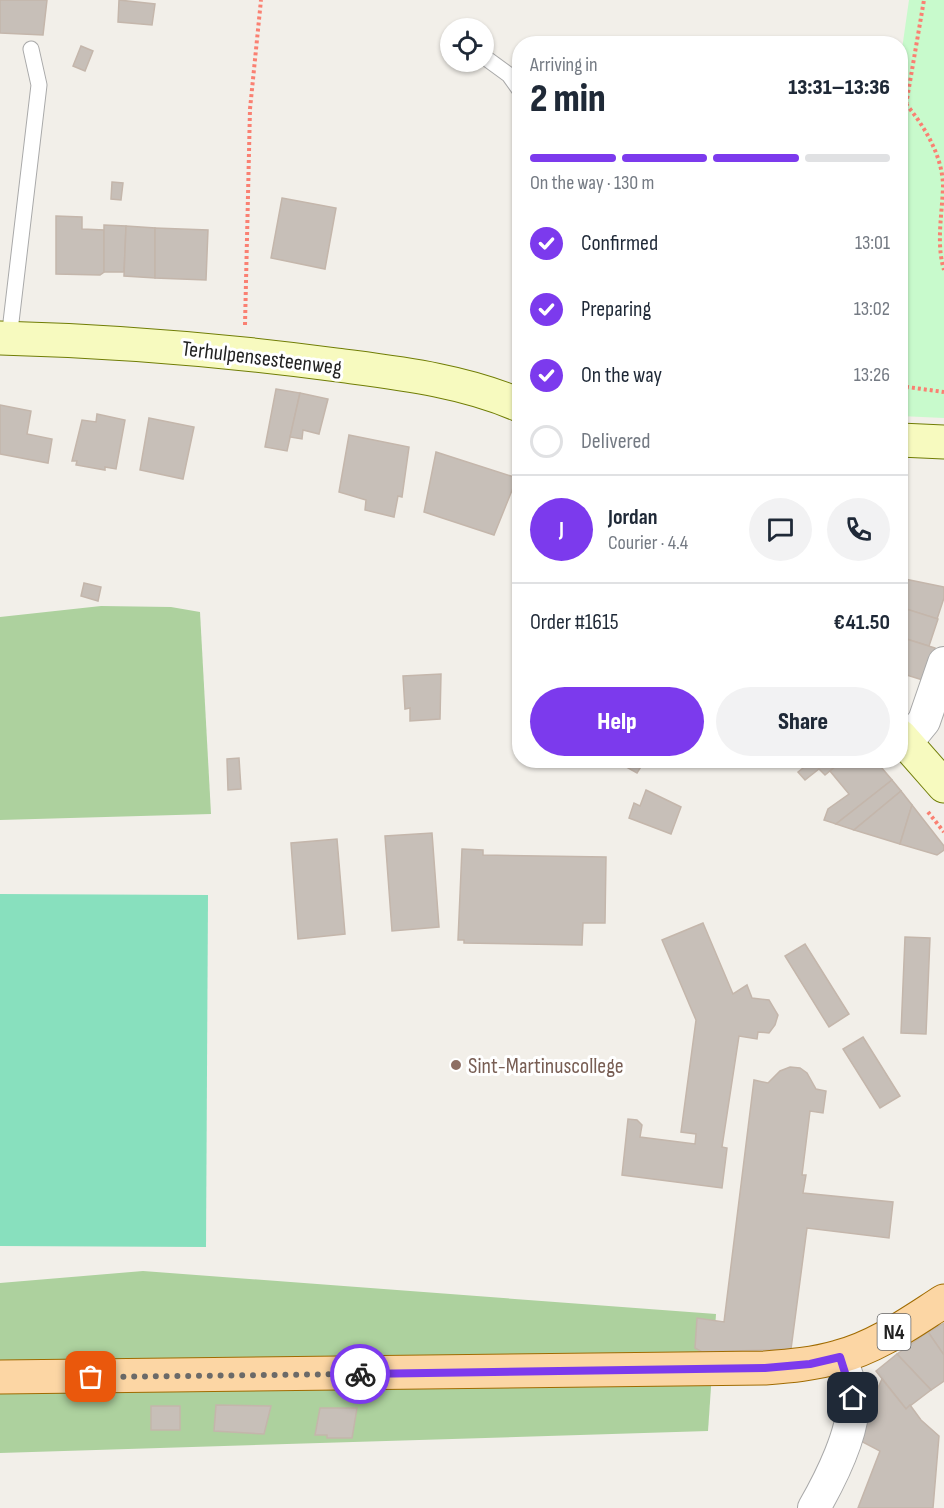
<!DOCTYPE html>
<meta charset="utf-8">
<style>
body{margin:0;font-family:"Sofia Sans Condensed",sans-serif;background:#f2f2f3;color:#1f2937;height:100vh;display:flex;flex-direction:column;font-size:22px;white-space:nowrap}
*{box-sizing:border-box;margin:0}
p{font-size:20px;color:#747a83}
.icon{flex:none;width:33px;height:33px;fill:none;stroke:currentColor;stroke-width:2;stroke-linecap:round;stroke-linejoin:round}
.map{position:relative;flex:1;overflow:hidden}
.sheet{position:absolute;left:512px;top:36px;width:396px;height:732px;display:flex;flex-direction:column;background:#fff;border-radius:24px;box-shadow:0 2px 4px #0004}
.sheet>*{flex:none}
.fabs{position:absolute;left:440px;top:18px;display:grid;gap:12px}
.fabs a{display:grid;place-items:center;width:54px;height:54px;border-radius:50%;background:#fff;box-shadow:0 2px 4px #0004;font-size:30px}
.pin{position:absolute;display:grid;place-items:center;width:51px;height:51px;color:#fff;margin:-26px;border-radius:12px;box-shadow:0 3px 9px #0006}
.courier{position:absolute;display:grid;place-items:center;width:60px;height:60px;margin:-30px;border:4px solid #7c3aed;border-radius:50%;background:#fff;color:#222;box-shadow:0 2px 8px #0007}
.overview em{font-style:normal;font-weight:800}
.overview div{display:flex;flex-direction:column-reverse}
.overview{display:flex;align-items:center;justify-content:space-between;height:102px;padding:0 18px}
h1{font-size:39px;font-weight:800;line-height:45px}
.bar{display:grid;grid-template-columns:repeat(4,1fr);gap:9px 6px;align-content:center;height:72px;padding:0 18px}
.bar i{height:8px;border-radius:4px;background:#e0e1e3}
.bar .on{background:#7c3aed}
.bar p{grid-column:span 4}
.line{display:flex;align-items:center;gap:15px;padding:0 18px;border-top:2px solid #e0e1e3}
.line div{flex:1}
.round{display:grid;place-items:center;flex:none;width:63px;height:63px;border-radius:32px;background:#f2f2f3}
ol{padding:0 18px;list-style:none}
li{display:flex;align-items:center;gap:18px;height:66px}
li p{margin-inline-start:auto}
li .icon{padding:6px;border-radius:50%;background:#7c3aed;color:#fff;stroke-width:4}
li:last-child{color:#747a83}
li i{width:33px;height:33px;border:3px solid #e0e1e3;border-radius:50%}
.button{display:flex;gap:12px;margin-top:auto;padding:12px 18px}
.button a{flex:1;height:69px;border-radius:36px;background:#7c3aed;color:#fff;font-size:24px;font-weight:800;line-height:69px;text-align:center}
.button a+a{background:#f2f2f3;color:#1f2937}
.map>svg:first-child{display:block}
.forest{fill:#add19e}
.park{fill:#c8facc}
.pitch{fill:#88e0be}
.building{fill:#c7bfb8;stroke:#c4b6ab;stroke-width:1.5}
.lines{fill:none;stroke-linecap:round;stroke-linejoin:round}
.service-casing{stroke:#a9a9a9;stroke-width:17}
.minor-casing{stroke:#a9a9a9;stroke-width:34}
.secondary-casing{stroke:#707d05;stroke-width:35}
.primary-casing{stroke:#a06b00;stroke-width:35}
.path{stroke:#fa8072;stroke-width:4;stroke-dasharray:3 3;stroke-linecap:butt}
.service{stroke:#fff;stroke-width:15}
.minor{stroke:#fff;stroke-width:32}
.secondary{stroke:#f7fabf;stroke-width:33}
.primary{stroke:#fcd6a4;stroke-width:33}
.done{stroke:#6b6a68;stroke-width:6;stroke-dasharray:0 10.8}
.route{stroke:#7c3aed;stroke-width:8}
.education-dot{fill:#8d6e63;stroke:#fff;stroke-width:2}
.labels{text-anchor:middle;stroke-width:6;stroke-linejoin:round;paint-order:stroke}
.shield{fill:#fff;stroke:#646464;stroke-width:1.5}
.shield-label{font-size:21px;font-weight:bold;fill:#222}
.street-label{font-size:22px;fill:#222;stroke:#fff}
.education-label{font-size:22px;fill:#785e54;stroke:#fff;text-anchor:start}
</style>
<div class="map">
<svg width="944" height="1508" viewBox="0 0 944 1508">
<rect width="100%" height="100%" fill="#f2efe9"/>
<g class="forest">
<polygon points="101,606 171,607 200,612 211,814 0,820 0,617"/>
<polygon points="143,1271 716,1314 708,1431 0,1453 0,1283"/>
</g>
<polygon class="park" points="909,0 944,0 944,418 900,416 900,63"/>
<polygon class="pitch" points="0,894 208,895 206,1247 0,1246"/>
<g class="building">
<polygon points="0,0 47,0 43,35 0,33"/>
<polygon points="119,0 155,4 152,25 118,22"/>
<polygon points="81,46 93,51 85,71 73,66"/>
<polygon points="112,182 123,183 121,200 111,199"/>
<polygon points="282,198 336,208 325,269 271,258"/>
<polygon points="56,216 82,217 82,229 104,230 104,272 100,275 56,274"/>
<polygon points="104,225 126,226 124,272 104,272"/>
<polygon points="126,226 155,228 155,278 124,276"/>
<polygon points="155,228 208,230 206,280 155,278"/>
<polygon points="276,389 300,393 287,451 265,447"/>
<polygon points="300,393 328,399 319,434 303,430 302,439 290,437"/>
<polygon points="0,405 31,411 27,434 52,439 48,463 0,454"/>
<polygon points="97,414 125,420 116,469 105,467 105,470 76,465 77,461 72,461 82,420 96,422"/>
<polygon points="149,418 194,427 183,479 140,470"/>
<polygon points="349,435 409,447 402,497 398,496 394,517 365,510 366,500 339,492"/>
<polygon points="436,452 517,478 494,535 424,512"/>
<polygon points="900,578 944,587 944,598 937,619 903,608 907,596 900,594"/>
<polygon points="84,583 101,587 98,601 81,596"/>
<polygon points="900,607 938,619 929,646 900,637"/>
<polygon points="900,637 935,648 926,681 900,673"/>
<polygon points="441,674 440,719 410,721 410,708 405,709 403,676"/>
<polygon points="239,758 241,789 228,790 227,759"/>
<polygon points="614,760 633,760 642,765 637,773"/>
<polygon points="813,760 843,760 825,775 819,769 805,780 798,772"/>
<polygon points="843,760 875,760 892,780 836,824 824,820 828,809 849,794 830,771"/>
<polygon points="892,780 901,791 854,830 836,824"/>
<polygon points="646,790 681,807 671,834 629,818 634,803 640,806"/>
<polygon points="901,791 912,805 900,844 854,830"/>
<polygon points="912,805 944,846 944,850 937,855 900,844"/>
<polygon points="432,833 439,927 392,931 385,836"/>
<polygon points="337,839 345,934 298,939 291,843"/>
<polygon points="462,849 483,850 483,855 606,857 605,923 583,923 582,945 464,943 464,940 458,940"/>
<polygon points="703,923 733,994 747,985 752,998 769,1000 778,1015 775,1025 769,1033 758,1032 757,1039 739,1036 722,1147 727,1148 722,1188 622,1175 628,1119 637,1120 642,1125 640,1137 695,1144 696,1134 681,1132 696,1020 662,940"/>
<polygon points="905,937 930,938 926,1034 901,1033"/>
<polygon points="805,944 849,1014 829,1027 785,956"/>
<polygon points="863,1037 900,1096 880,1108 843,1049"/>
<polygon points="790,1067 800,1068 807,1073 816,1089 826,1091 823,1113 810,1111 802,1175 806,1175 803,1193 893,1202 889,1238 807,1228 791,1349 702,1352 695,1348 697,1318 724,1322 754,1080 768,1083 780,1071"/>
<polygon points="944,1323 944,1355 928,1332"/>
<polygon points="928,1332 944,1355 944,1381 931,1390 897,1354"/>
<polygon points="897,1354 931,1390 906,1409 876,1371"/>
<polygon points="882,1379 906,1409 910,1405 921,1420 939,1436 933,1508 858,1508 880,1451 855,1438"/>
<polygon points="216,1405 271,1406 264,1434 214,1431"/>
<rect x="151" y="1406" width="29" height="24"/>
<polygon points="320,1408 357,1408 352,1438 327,1438 327,1435 315,1435"/>
</g>
<g class="lines">
<defs>
<g id="service">
<polyline points="483,56 509,75 519,89"/>
<polyline points="9,339 39,85 31,49"/>
</g>
<g id="minor">
<polyline points="906,743 924,721 944,663"/>
<path d="M814 1508C830 1480 855 1431 853 1398 851 1384 844 1369 840 1357"/>
</g>
<g id="secondary">
<path d="M0 338C113 341 225 350 337 365 397 373 462 380 519 405"/>
<polyline points="900,440 944,442"/>
<polyline points="900,736 944,786"/>
</g>
<path id="primary" d="M0 1377 765 1368C790 1366 814 1364 838 1357 877 1347 911 1322 944 1301"/>
</defs>
<use href="#service" class="service-casing"/>
<use href="#minor" class="minor-casing"/>
<use href="#secondary" class="secondary-casing"/>
<use href="#primary" class="primary-casing"/>
<g class="path">
<path d="M906 104C925 127 943 157 943 187 942 216 936 243 944 270"/>
<polyline points="900,140 924,0"/>
<polyline points="245,325 250,109 261,0"/>
<polyline points="900,386 944,392"/>
<polyline points="928,812 944,832"/>
</g>
<use href="#service" class="service"/>
<use href="#minor" class="minor"/>
<use href="#secondary" class="secondary"/>
<use href="#primary" class="primary"/>
</g>
<g class="lines">
<polyline class="done" points="91,1377 360,1374"/>
<polyline class="route" points="360,1374 765,1368 810,1364 840,1357 853,1398"/>
</g>
<circle class="education-dot" cx="456" cy="1065" r="6"/>
<g class="labels">
<rect class="shield" x="877.5" y="1314" width="33" height="36" rx="4.5"/>
<g class="shield-label">
<text x="894" y="1339">N4</text>
</g>
<g class="street-label">
<text transform="translate(262 357) rotate(7)" y="8">Terhulpensesteenweg</text>
</g>
<g class="education-label">
<text x="468" y="1073">Sint-Martinuscollege</text>
</g>
</g>
</svg>
<div class="fabs">
<a><svg class="icon" aria-label="locate" viewBox="0 0 24 24"><circle cx="12" cy="12" r="6"/><path d="M12 2v4M12 18v4M2 12h4M18 12h4"/></svg></a>
</div>
<div class="pin" style="left:91px;top:1377px;background:#ea580c"><svg class="icon" aria-label="bag" viewBox="0 0 24 24"><path d="M5 8h14l-1 12H6zM9 8a3 3 0 0 1 6 0"/></svg></div>
<div class="pin" style="left:853px;top:1398px;background:#1f2937"><svg class="icon" aria-label="home" viewBox="0 0 24 24"><path d="M3 11l9-7 9 7M6 9v11h12V9"/></svg></div>
<div class="courier" style="left:360px;top:1374px"><svg class="icon" aria-label="bike" viewBox="0 0 24 24"><circle cx="6" cy="16" r="4"/><circle cx="18" cy="16" r="4"/><path d="M6 16l4-8h5l3 8M10 8l3 8H6M13 5h3"/></svg></div>
<section class="sheet">
<div class="overview"><div><h1>2 min</h1><p>Arriving in</p></div><em>13:31–13:36</em></div>
<div class="bar"><i class="on"></i><i class="on"></i><i class="on"></i><i></i><p>On the way · 130 m</p></div>
<ol>
<li><svg class="icon" aria-label="check" viewBox="0 0 24 24"><path d="M5 12l5 5 9-10"/></svg>Confirmed<p>13:01</p></li>
<li><svg class="icon" aria-label="check" viewBox="0 0 24 24"><path d="M5 12l5 5 9-10"/></svg>Preparing<p>13:02</p></li>
<li><svg class="icon" aria-label="check" viewBox="0 0 24 24"><path d="M5 12l5 5 9-10"/></svg>On the way<p>13:26</p></li>
<li><i></i>Delivered</li>
</ol>
<div class="line" style="height:108px"><b class="round" style="background:#7c3aed;color:#fff">J</b><div><b>Jordan</b><p>Courier · 4.4</p></div><a class="round"><svg class="icon" aria-label="chat" viewBox="0 0 24 24"><path d="M4 5h16v11H9l-5 4z"/></svg></a><a class="round"><svg class="icon" aria-label="phone" viewBox="0 0 24 24"><path d="M5 4h4l2 5-3 2q2 4 5 5l2-3 5 2v4C11 20 4 13 5 4z"/></svg></a></div>
<div class="line" style="height:78px"><div>Order #1615</div><b>€41.50</b></div>
<div class="button"><a>Help</a><a>Share</a></div>
</section>
</div>
